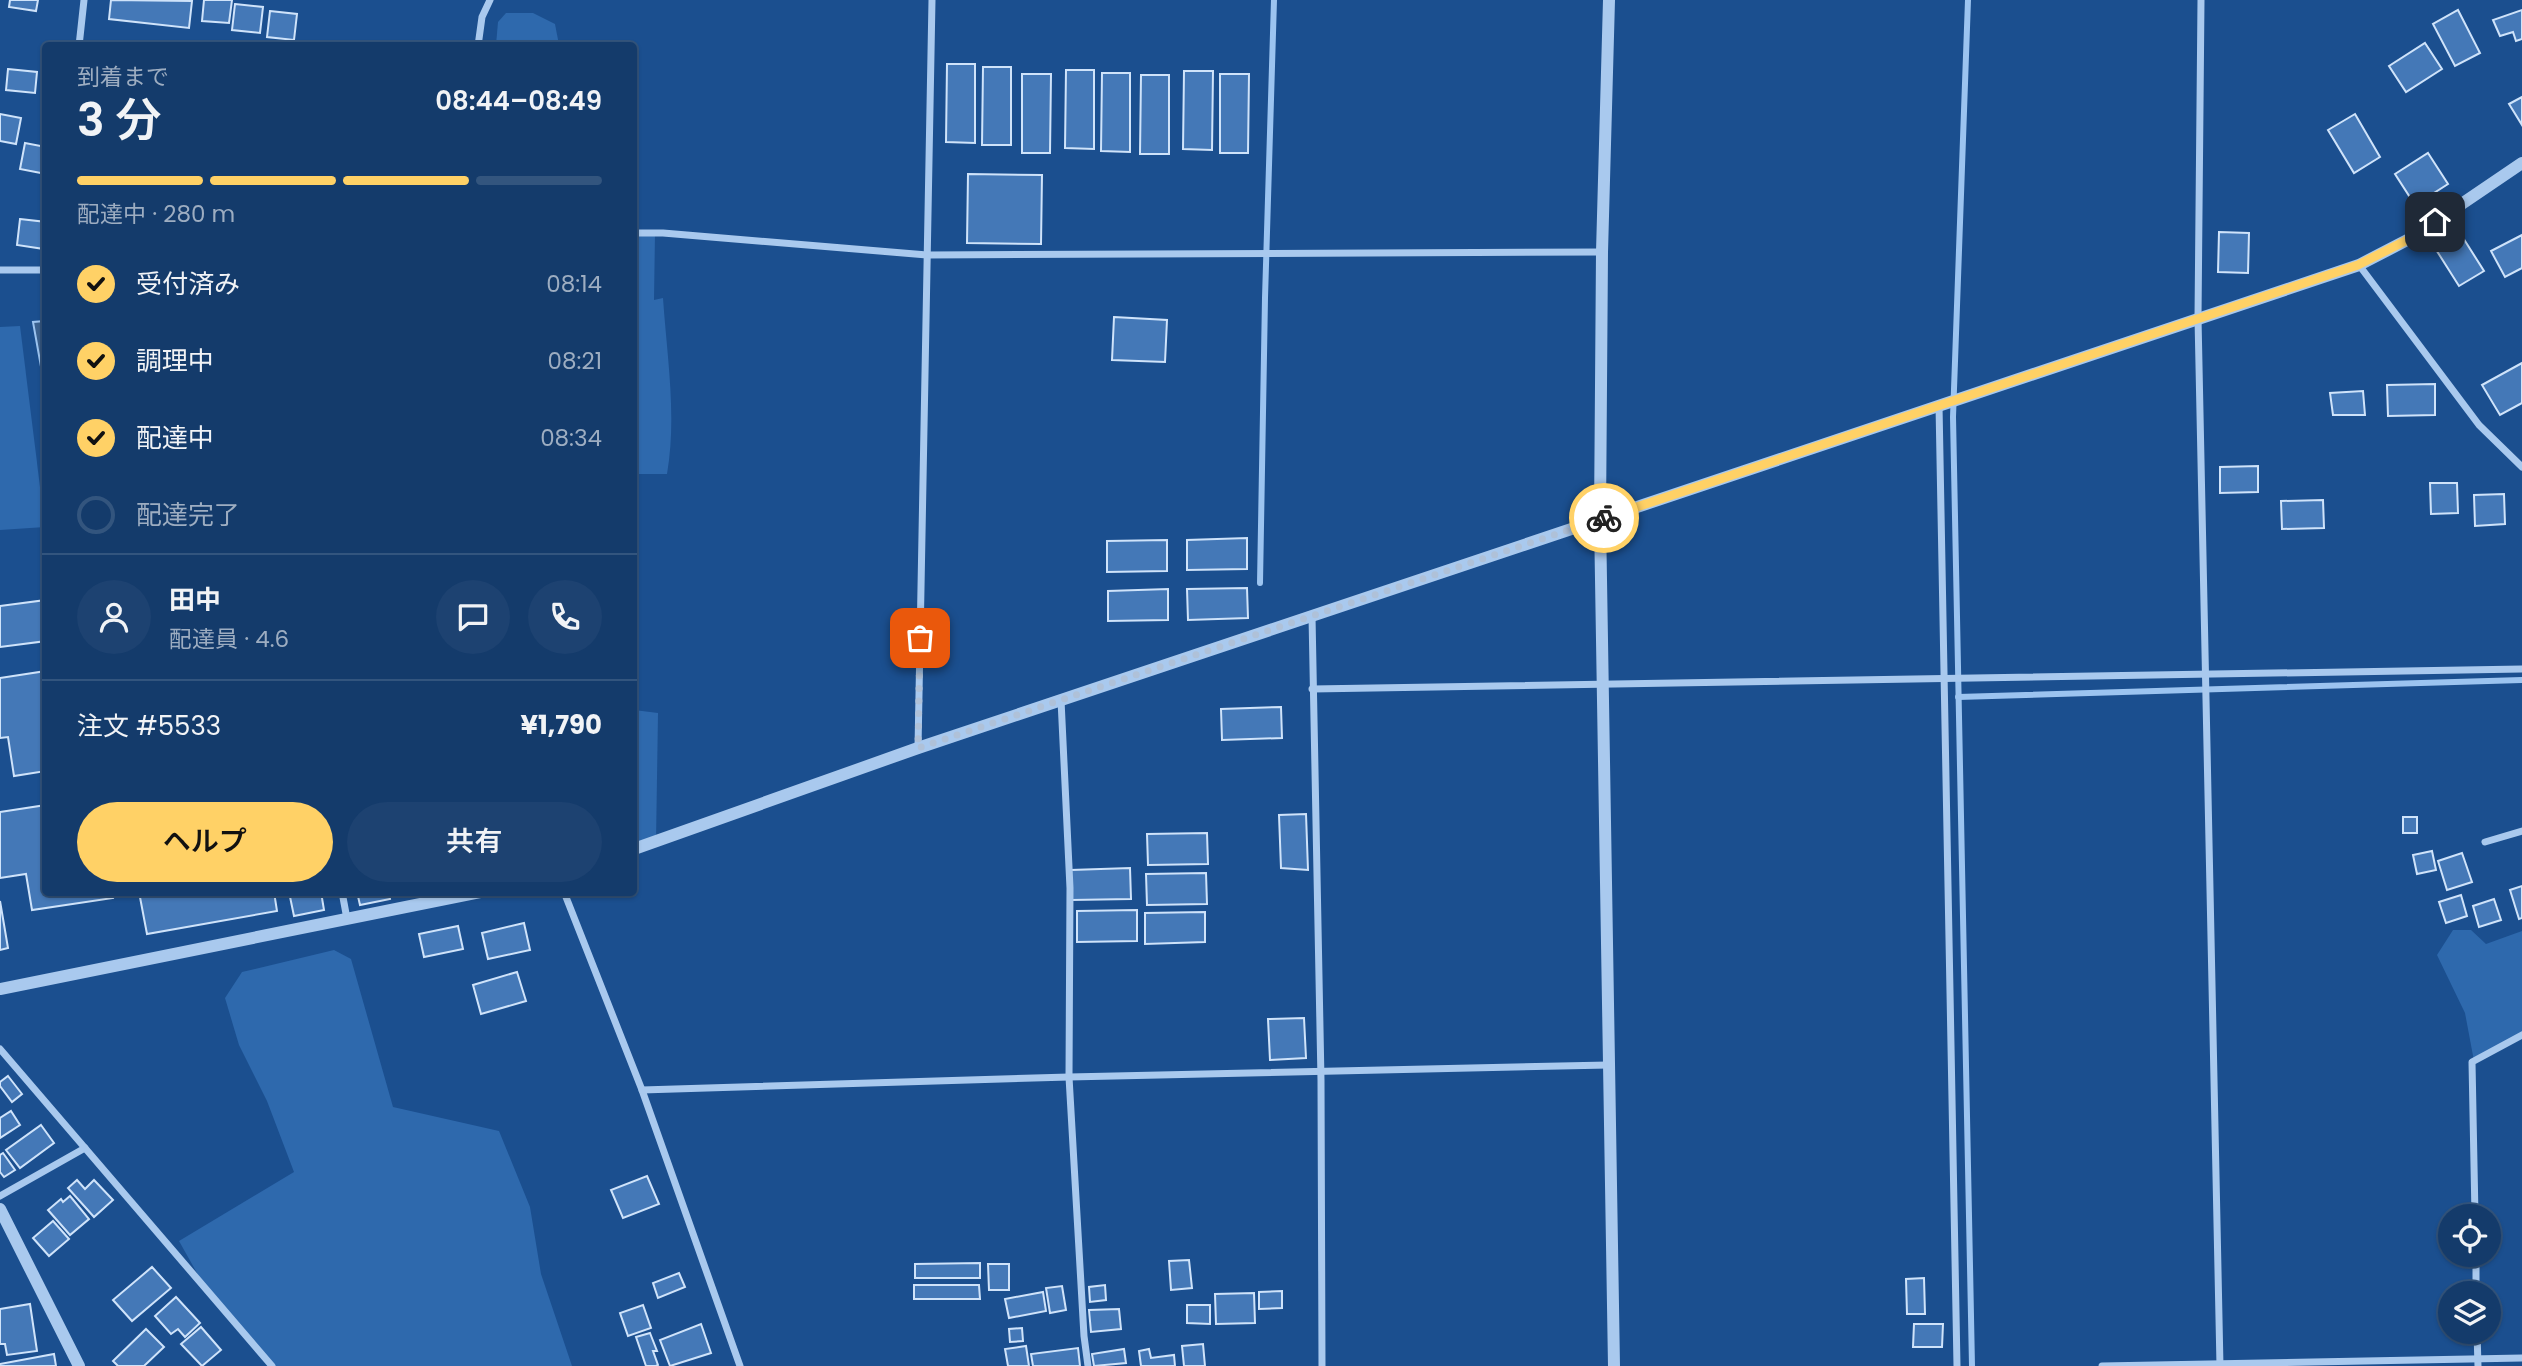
<!DOCTYPE html>
<html lang="ja">
<meta charset="utf-8">
<style>
body{margin:0;font-family:Poppins,"Noto Sans JP",sans-serif;background:#1d4271;color:#f1f3f6;height:100vh;display:flex;flex-direction:column;font-size:26px;white-space:nowrap}
*{box-sizing:border-box;margin:0}
p{font-size:23px;color:#9dadc1}
.icon{flex:none;width:38px;height:38px;fill:none;stroke:currentColor;stroke-width:2;stroke-linecap:round;stroke-linejoin:round}
.map{position:relative;flex:1;overflow:hidden}
.drawer{position:absolute;left:42px;top:42px;width:595px;height:854px;display:flex;flex-direction:column;background:#143b6b;border-radius:7px;box-shadow:0 2px 5px #0004,0 0 0 2px #33557e}
.drawer>*{flex:none}
.fabs{position:absolute;left:2438px;top:1204px;display:grid;gap:14px}
.fabs a{display:grid;place-items:center;width:63px;height:63px;border-radius:50%;background:#143b6b;box-shadow:0 2px 5px #0004,0 0 0 2px #33557e;font-size:35px}
.pin{position:absolute;display:grid;place-items:center;width:60px;height:60px;color:#fff;margin:-30px;border-radius:14px;box-shadow:0 4px 10px #0006}
.courier{position:absolute;display:grid;place-items:center;width:70px;height:70px;margin:-35px;border:5px solid #ffd166;border-radius:50%;background:#fff;color:#222;box-shadow:0 2px 9px #0007}
.overview em{font-style:normal;font-weight:600}
.overview div{display:flex;flex-direction:column-reverse}
.overview{display:flex;align-items:center;justify-content:space-between;height:119px;padding:0 35px}
h1{font-size:46px;font-weight:600;line-height:52px}
.bar{display:grid;grid-template-columns:repeat(4,1fr);gap:10px 7px;align-content:center;height:84px;padding:0 35px}
.bar i{height:9px;border-radius:5px;background:#33557e}
.bar .active{background:#ffd166}
.bar p{grid-column:span 4}
.line{display:flex;align-items:center;gap:18px;padding:0 35px;border-top:2px solid #33557e}
.line div{flex:1}
.round{display:grid;place-items:center;flex:none;width:74px;height:74px;border-radius:37px;background:#1d4271}
ol{padding:0 35px;list-style:none}
li{display:flex;align-items:center;gap:21px;height:77px}
li p{margin-inline-start:auto}
li .icon{padding:7px;border-radius:50%;background:#ffd166;color:#111;stroke-width:4}
li:last-child{color:#9dadc1}
li i{width:38px;height:38px;border:4px solid #33557e;border-radius:50%}
.button{display:flex;gap:14px;margin-top:auto;padding:14px 35px}
.button a{flex:1;height:80px;border-radius:42px;background:#ffd166;color:#111;font-size:28px;font-weight:600;line-height:80px;text-align:center}
.button a+a{background:#1d4271;color:#f1f3f6}
.map>svg:first-child{display:block}
.green{fill:#2e69ad}
.water{fill:#3c6290;stroke:#9cc4f0;stroke-width:2}
.lines{fill:none;stroke-linecap:round;stroke-linejoin:round}
.stream{stroke:#9cc4f0;stroke-width:6}
.building{fill:#4478b7;stroke:#cfe3fa;stroke-width:2}
.minor{stroke:#a9c9ee;stroke-width:7}
.tertiary{stroke:#a9c9ee;stroke-width:12}
.done{stroke:#afc1d8;stroke-width:7;stroke-dasharray:0 12.6}
.route{stroke:#ffd166;stroke-width:9}
</style>
<div class="map">
<svg width="2522" height="1366" viewBox="0 0 2522 1366">
<rect width="100%" height="100%" fill="#1b4f8f"/>
<g class="green">
<polygon points="506,13 533,13 555,24 559,45 496,45 498,22"/>
<path d="M634 233H655L654 300 663 298C667 357 677 416 667 474H634Z"/>
<polygon points="20,326 45,527 0,530 0,327"/>
<polygon points="634,710 658,713 656,842 634,849"/>
<polygon points="2453,930 2471,930 2486,944 2522,931 2522,1038 2474,1061 2465,1013 2437,955"/>
<polygon points="334,950 351,959 393,1107 499,1131 530,1207 541,1274 572,1366 272,1366 206,1289 179,1241 294,1172 267,1101 239,1045 225,998 242,972"/>
</g>
<polygon class="water" points="45,321 46,321 45,389 33,322"/>
<g class="lines">
<g class="stream">
<polyline points="1968,0 1953,417 1972,1366"/>
<polyline points="1260,583 1265,298 1274,0"/>
<polyline points="1958,697 2522,680"/>
</g>
</g>
<g class="building">
<polygon points="10,0 38,0 36,11 9,7"/>
<polygon points="111,0 192,1 189,28 109,19"/>
<polygon points="204,0 232,0 229,23 202,21"/>
<polygon points="235,4 263,7 260,33 232,30"/>
<polygon points="2458,10 2480,53 2455,66 2433,24"/>
<polygon points="2522,10 2522,39 2516,41 2513,32 2500,36 2493,20"/>
<polygon points="270,11 297,14 294,40 267,37"/>
<polygon points="163,41 190,44 190,46 162,46"/>
<polygon points="2425,43 2442,69 2406,92 2389,66"/>
<polygon points="947,64 975,64 975,143 946,142"/>
<polygon points="983,67 1011,67 1011,145 982,145"/>
<polygon points="8,69 37,72 35,93 6,90"/>
<polygon points="1066,70 1094,70 1094,149 1065,148"/>
<polygon points="1184,71 1213,71 1212,150 1183,149"/>
<polygon points="1102,73 1130,73 1130,152 1101,151"/>
<polygon points="1022,74 1051,74 1050,153 1022,153"/>
<polygon points="1220,74 1249,74 1248,153 1220,153"/>
<polygon points="1141,75 1169,75 1169,154 1140,154"/>
<polygon points="2522,97 2522,125 2509,104"/>
<polygon points="0,114 21,118 16,144 0,141"/>
<polygon points="2355,114 2380,157 2354,173 2328,130"/>
<polygon points="25,143 46,147 46,174 20,169"/>
<polygon points="2428,153 2448,184 2415,205 2395,174"/>
<polygon points="968,174 1042,175 1041,244 967,243"/>
<polygon points="20,219 46,222 44,249 17,245"/>
<polygon points="2219,232 2249,233 2248,273 2218,272"/>
<polygon points="2460,233 2484,271 2459,286 2435,248"/>
<polygon points="2522,235 2522,268 2505,277 2491,251"/>
<polygon points="1114,317 1167,320 1165,362 1112,360"/>
<polygon points="2522,363 2522,403 2500,415 2482,385"/>
<polygon points="2435,384 2435,415 2388,416 2387,385"/>
<polygon points="2363,391 2365,415 2333,415 2330,393"/>
<polygon points="2258,466 2258,492 2220,493 2220,467"/>
<polygon points="2430,483 2457,483 2458,513 2431,514"/>
<polygon points="2504,494 2505,524 2475,526 2474,495"/>
<polygon points="2323,500 2324,528 2282,529 2281,501"/>
<polygon points="1247,538 1247,569 1187,570 1187,540"/>
<polygon points="1167,540 1167,571 1107,572 1107,541"/>
<polygon points="1247,588 1248,618 1188,620 1187,589"/>
<polygon points="1168,589 1168,620 1108,621 1108,591"/>
<polygon points="46,600 46,641 0,647 0,606"/>
<polygon points="46,671 46,771 14,776 8,737 0,738 0,678"/>
<polygon points="1281,707 1282,738 1222,740 1221,709"/>
<polygon points="46,805 46,892 112,892 113,898 32,910 26,874 0,878 0,812"/>
<polygon points="1306,814 1308,870 1281,868 1279,815"/>
<rect x="2403" y="817" width="14" height="16"/>
<polygon points="1207,833 1208,864 1148,865 1147,834"/>
<polygon points="2432,851 2436,870 2417,874 2413,855"/>
<polygon points="2462,853 2472,882 2447,890 2438,861"/>
<polygon points="1130,868 1131,899 1071,900 1071,870"/>
<polygon points="1206,873 1207,904 1147,905 1146,874"/>
<polygon points="2522,886 2522,918 2519,919 2510,890"/>
<polygon points="139,892 274,892 277,911 147,934"/>
<polygon points="289,892 321,892 324,910 294,916"/>
<polygon points="357,892 389,892 390,899 360,905"/>
<polygon points="2461,895 2467,916 2446,923 2439,902"/>
<polygon points="2494,899 2501,920 2479,927 2473,906"/>
<polygon points="0,901 8,948 0,950"/>
<polygon points="1137,910 1137,941 1077,942 1077,911"/>
<polygon points="1205,912 1205,942 1145,944 1145,913"/>
<polygon points="524,923 530,950 488,959 482,933"/>
<polygon points="458,926 463,949 424,957 419,934"/>
<polygon points="517,972 526,1001 481,1014 473,985"/>
<polygon points="1304,1018 1306,1058 1270,1060 1268,1019"/>
<polygon points="8,1076 22,1094 12,1102 0,1086 0,1082"/>
<polygon points="11,1111 20,1125 0,1138 0,1118"/>
<polygon points="41,1125 54,1143 20,1168 6,1150"/>
<polygon points="3,1153 15,1170 4,1177 0,1172 0,1155"/>
<polygon points="647,1176 659,1204 623,1218 611,1190"/>
<polygon points="77,1180 85,1189 94,1180 113,1200 94,1217 68,1188"/>
<polygon points="70,1196 89,1219 70,1235 48,1210 61,1199 63,1202"/>
<polygon points="53,1221 69,1239 49,1256 33,1238"/>
<polygon points="1189,1260 1192,1288 1171,1290 1169,1261"/>
<polygon points="980,1263 980,1278 915,1278 915,1264"/>
<polygon points="988,1264 1009,1264 1009,1290 989,1290"/>
<polygon points="152,1267 171,1288 132,1321 113,1300"/>
<polygon points="679,1273 685,1287 658,1298 653,1283"/>
<polygon points="1924,1278 1925,1314 1907,1314 1906,1279"/>
<polygon points="914,1285 979,1285 980,1299 914,1299"/>
<polygon points="1105,1285 1106,1300 1090,1302 1089,1287"/>
<polygon points="1062,1286 1066,1310 1050,1313 1046,1288"/>
<polygon points="1282,1291 1282,1308 1259,1309 1259,1292"/>
<polygon points="1043,1292 1046,1311 1009,1318 1005,1299"/>
<polygon points="1254,1293 1255,1323 1216,1324 1215,1294"/>
<polygon points="176,1297 200,1323 185,1337 178,1329 171,1334 155,1316"/>
<polygon points="30,1304 37,1351 7,1355 5,1344 0,1344 0,1309"/>
<polygon points="643,1305 651,1328 628,1336 620,1313"/>
<polygon points="1187,1305 1210,1305 1210,1324 1187,1323"/>
<polygon points="1119,1309 1121,1329 1091,1332 1089,1310"/>
<polygon points="701,1324 711,1353 670,1366 660,1340"/>
<polygon points="1914,1324 1943,1324 1942,1347 1913,1347"/>
<polygon points="201,1327 221,1350 202,1366 181,1344"/>
<polygon points="1022,1328 1023,1341 1010,1342 1009,1329"/>
<polygon points="146,1329 164,1347 144,1366 118,1366 113,1361"/>
<polygon points="650,1333 657,1351 653,1351 658,1365 656,1366 646,1366 636,1337"/>
<polygon points="1203,1344 1205,1366 1184,1366 1182,1346"/>
<polygon points="1026,1346 1029,1366 1008,1366 1005,1349"/>
<polygon points="1078,1348 1080,1366 1033,1366 1031,1354"/>
<polygon points="1124,1349 1126,1363 1094,1366 1092,1354"/>
<polygon points="1149,1349 1151,1358 1174,1355 1175,1366 1141,1366 1139,1351"/>
<polygon points="54,1354 56,1366 0,1366 0,1364"/>
</g>
<g class="lines">
<g class="minor">
<polyline points="2201,0 2198,318 2220,1366"/>
<polyline points="79,46 84,0"/>
<polyline points="478,46 482,17 490,0"/>
<polyline points="634,233 663,233 927,255 1602,252"/>
<polyline points="2359,265 2479,425 2522,467"/>
<polyline points="0,270 46,270"/>
<polyline points="1939,405 1957,1366"/>
<polyline points="1312,616 1321,1080 1322,1366"/>
<polyline points="1312,689 2522,669"/>
<polyline points="1061,700 1070,888 1069,1077 1084,1336 1088,1366"/>
<polyline points="918,748 932,0"/>
<polyline points="2485,842 2522,831"/>
<polyline points="342,892 347,919"/>
<polyline points="564,892 642,1090 740,1366"/>
<polyline points="0,1049 272,1366"/>
<polyline points="642,1090 1069,1077 1608,1065"/>
<polyline points="0,1196 85,1148"/>
<polyline points="2475,1216 2472,1062 2522,1035"/>
<polyline points="2476,1255 2476,1293"/>
<polyline points="2477,1332 2478,1366"/>
<polyline points="2102,1366 2522,1358"/>
</g>
<g class="tertiary">
<polyline points="1609,0 1602,252 1600,519 1614,1366"/>
<polyline points="634,849 918,748 2359,265 2413,237 2522,163"/>
<polyline points="0,989 480,892"/>
<polyline points="0,1209 79,1366"/>
</g>
</g>
<g class="lines">
<polyline class="done" points="920,638 918,748 1604,518"/>
<polyline class="route" points="1604,518 2358,265 2413,237 2435,222"/>
</g>
</svg>
<div class="fabs">
<a><svg class="icon" aria-label="locate" viewBox="0 0 24 24"><circle cx="12" cy="12" r="6"/><path d="M12 2v4M12 18v4M2 12h4M18 12h4"/></svg></a>
<a><svg class="icon" aria-label="layers" viewBox="0 0 24 24"><path d="M12 4l9 5-9 5-9-5zM3 14l9 5 9-5"/></svg></a>
</div>
<div class="pin" style="left:920px;top:638px;background:#ea580c"><svg class="icon" aria-label="bag" viewBox="0 0 24 24"><path d="M5 8h14l-1 12H6zM9 8a3 3 0 0 1 6 0"/></svg></div>
<div class="pin" style="left:2435px;top:222px;background:#1f2937"><svg class="icon" aria-label="home" viewBox="0 0 24 24"><path d="M3 11l9-7 9 7M6 9v11h12V9"/></svg></div>
<div class="courier" style="left:1604px;top:518px"><svg class="icon" aria-label="bike" viewBox="0 0 24 24"><circle cx="6" cy="16" r="4"/><circle cx="18" cy="16" r="4"/><path d="M6 16l4-8h5l3 8M10 8l3 8H6M13 5h3"/></svg></div>
<section class="drawer">
<div class="overview"><div><h1>3 分</h1><p>到着まで</p></div><em>08:44–08:49</em></div>
<div class="bar"><i class="active"></i><i class="active"></i><i class="active"></i><i></i><p>配達中 · 280 m</p></div>
<ol>
<li><svg class="icon" aria-label="check" viewBox="0 0 24 24"><path d="M5 12l5 5 9-10"/></svg>受付済み<p>08:14</p></li>
<li><svg class="icon" aria-label="check" viewBox="0 0 24 24"><path d="M5 12l5 5 9-10"/></svg>調理中<p>08:21</p></li>
<li><svg class="icon" aria-label="check" viewBox="0 0 24 24"><path d="M5 12l5 5 9-10"/></svg>配達中<p>08:34</p></li>
<li><i></i>配達完了</li>
</ol>
<div class="line" style="height:126px"><a class="round"><svg class="icon" aria-label="person" viewBox="0 0 24 24"><circle cx="12" cy="8" r="4"/><path d="M4 21q1-7 8-7t8 7"/></svg></a><div><b>田中</b><p>配達員 · 4.6</p></div><a class="round"><svg class="icon" aria-label="chat" viewBox="0 0 24 24"><path d="M4 5h16v11H9l-5 4z"/></svg></a><a class="round"><svg class="icon" aria-label="phone" viewBox="0 0 24 24"><path d="M5 4h4l2 5-3 2q2 4 5 5l2-3 5 2v4C11 20 4 13 5 4z"/></svg></a></div>
<div class="line" style="height:91px"><div>注文 #5533</div><b>¥1,790</b></div>
<div class="button"><a>ヘルプ</a><a>共有</a></div>
</section>
</div>
